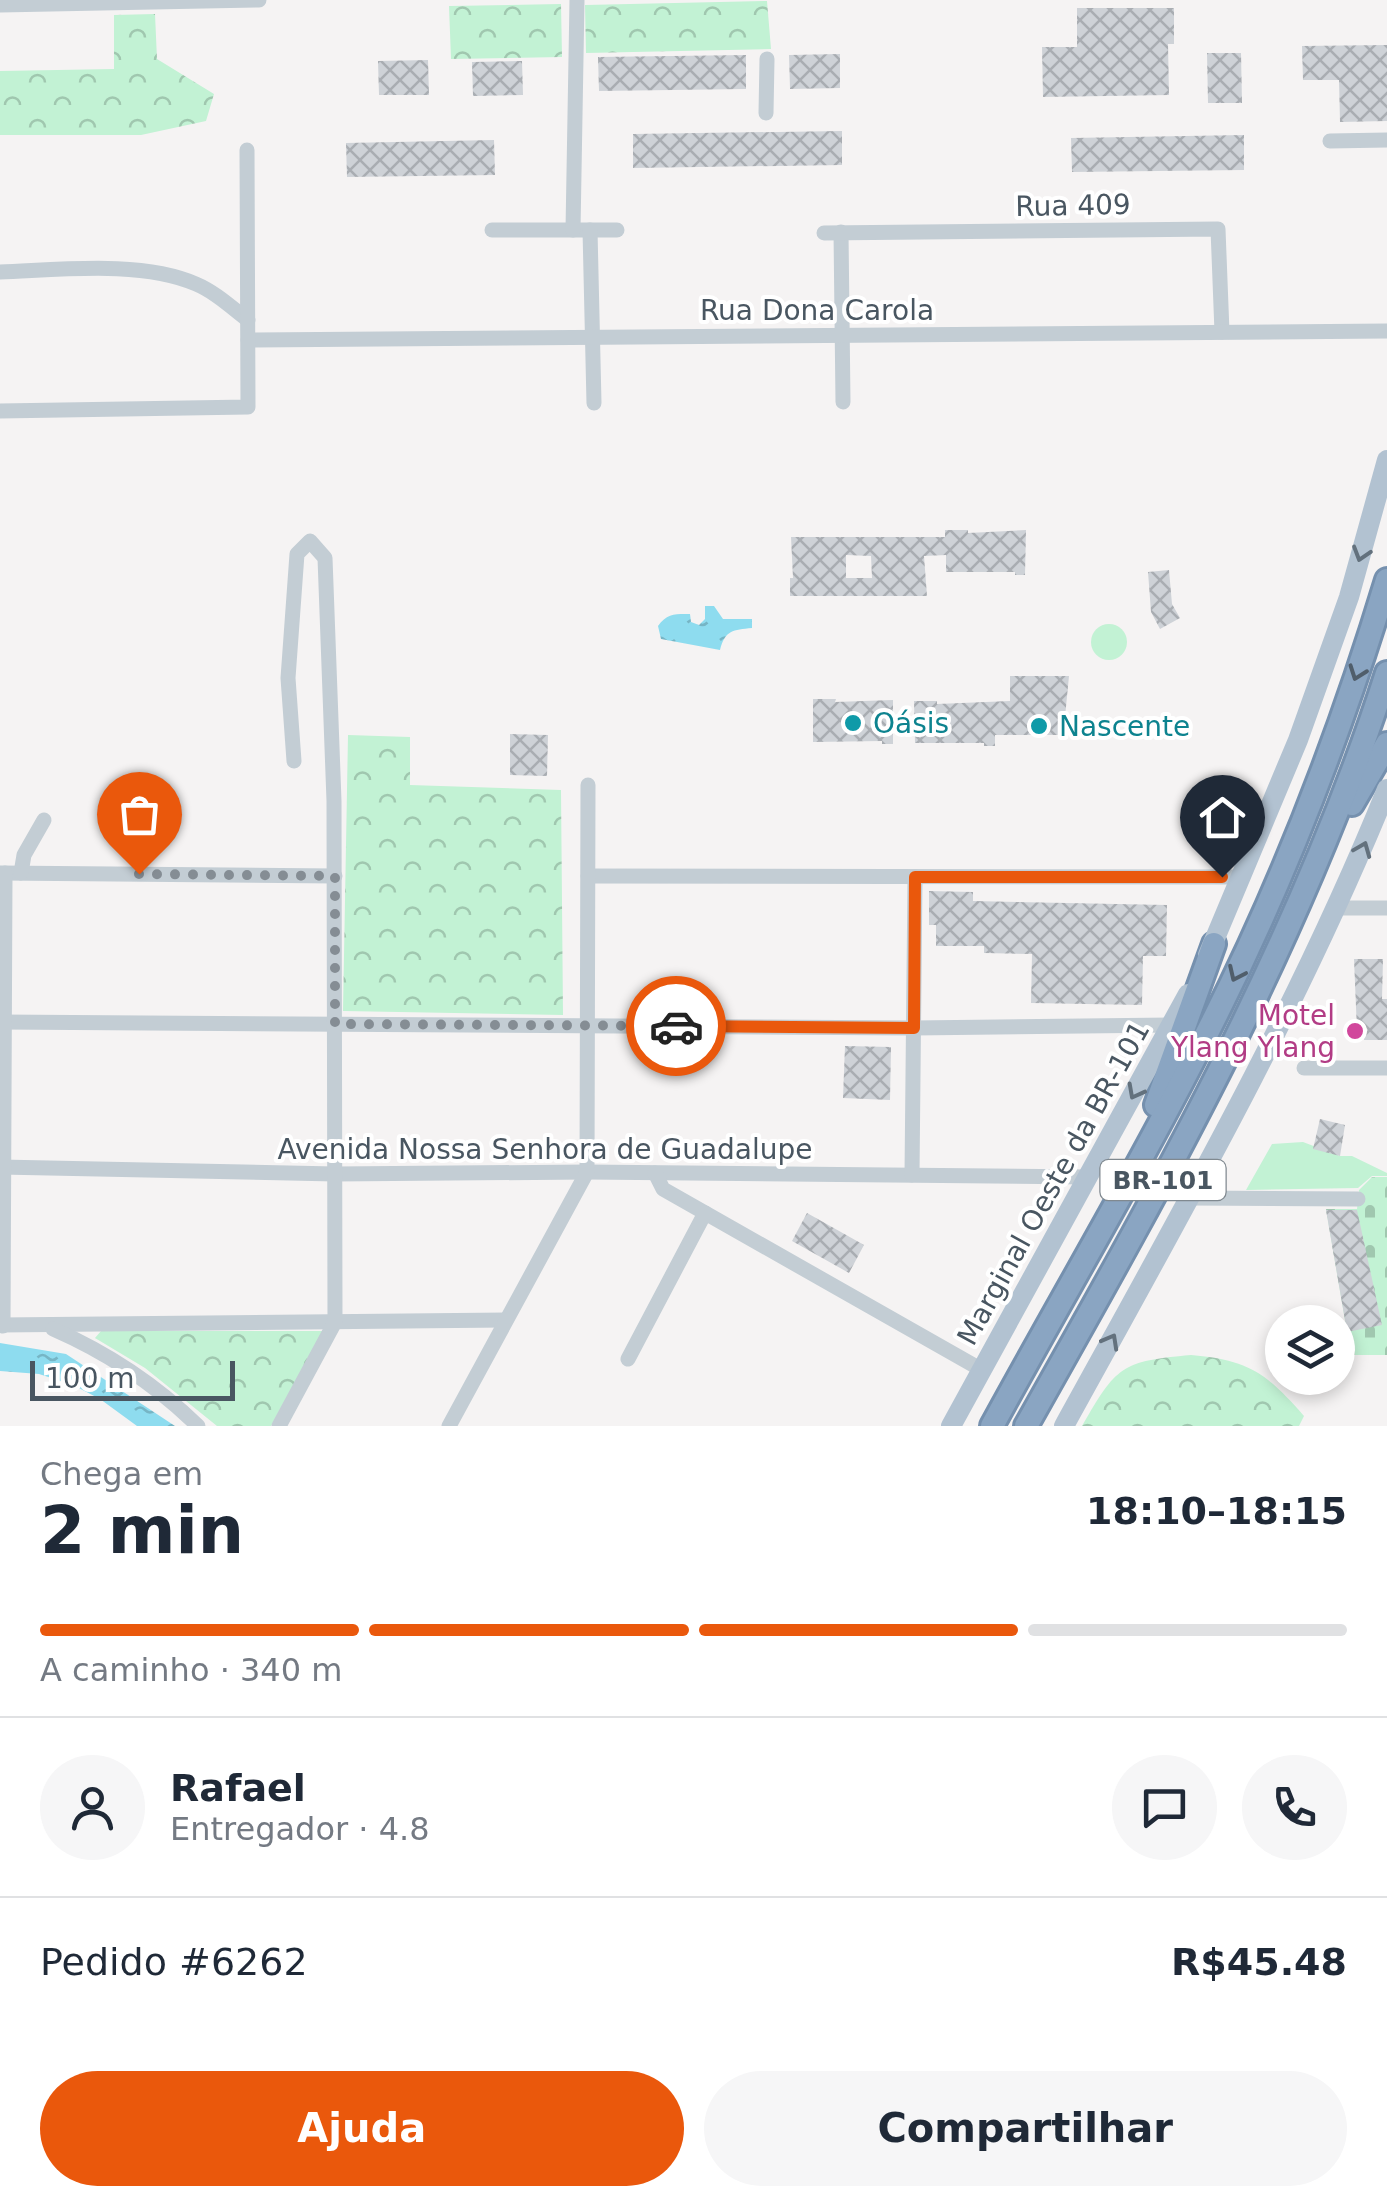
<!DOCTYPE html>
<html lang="pt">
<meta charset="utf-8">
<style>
body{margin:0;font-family:"DejaVu Sans",sans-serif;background:#f6f6f7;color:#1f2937;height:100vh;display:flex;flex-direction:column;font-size:38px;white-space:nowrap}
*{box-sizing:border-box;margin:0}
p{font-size:32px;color:#747a83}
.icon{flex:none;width:55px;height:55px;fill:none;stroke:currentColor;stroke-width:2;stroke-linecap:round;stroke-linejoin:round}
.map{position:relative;height:1426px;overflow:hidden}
.drawer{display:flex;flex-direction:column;background:#fff;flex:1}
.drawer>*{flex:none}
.fabs{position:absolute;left:1265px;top:1305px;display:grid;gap:20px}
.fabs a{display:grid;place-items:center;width:90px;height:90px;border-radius:50%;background:#fff;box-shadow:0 5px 15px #0003;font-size:50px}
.scale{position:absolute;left:30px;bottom:25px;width:205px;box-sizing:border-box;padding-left:10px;border:5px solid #495661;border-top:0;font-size:28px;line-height:35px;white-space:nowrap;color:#495661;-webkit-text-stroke:8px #fff;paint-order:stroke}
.pin{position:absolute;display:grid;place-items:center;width:85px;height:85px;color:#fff;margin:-102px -42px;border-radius:50% 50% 50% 0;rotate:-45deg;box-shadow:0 0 10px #0007}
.pin .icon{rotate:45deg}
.courier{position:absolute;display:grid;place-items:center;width:100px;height:100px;margin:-50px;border:8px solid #ea580c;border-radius:50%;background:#fff;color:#222;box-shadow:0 2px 12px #0007}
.head em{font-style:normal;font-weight:800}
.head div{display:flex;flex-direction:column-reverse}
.head{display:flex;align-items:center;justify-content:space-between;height:170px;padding:0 40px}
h1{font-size:65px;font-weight:800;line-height:75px}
.bar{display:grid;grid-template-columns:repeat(4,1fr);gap:15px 10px;align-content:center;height:120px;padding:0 40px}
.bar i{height:12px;border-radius:8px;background:#e0e1e3}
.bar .selected{background:#ea580c}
.bar p{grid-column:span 4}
.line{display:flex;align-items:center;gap:25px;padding:0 40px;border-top:2px solid #e0e1e3}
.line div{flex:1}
.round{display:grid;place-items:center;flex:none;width:105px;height:105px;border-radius:52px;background:#f6f6f7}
.button{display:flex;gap:20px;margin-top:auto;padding:20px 40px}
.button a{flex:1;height:115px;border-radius:60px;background:#ea580c;color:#fff;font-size:40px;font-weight:800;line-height:115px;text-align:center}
.button a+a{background:#f6f6f7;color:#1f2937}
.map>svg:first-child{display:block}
.grass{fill:#c2f2d4}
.forest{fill:url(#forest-crowns)}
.cemetery{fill:url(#cemetery-stones)}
.water{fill:url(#water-ripples)}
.building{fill:url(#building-cross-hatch);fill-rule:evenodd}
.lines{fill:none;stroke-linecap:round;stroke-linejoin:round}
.highway-casing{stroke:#7590ae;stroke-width:28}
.minor{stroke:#c3cdd4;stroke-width:15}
.major{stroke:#b2c2d1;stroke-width:20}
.highway{stroke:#8aa5c2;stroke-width:22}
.oneway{stroke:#63717d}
.oneway2{stroke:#505e6b}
.done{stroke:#858d94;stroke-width:10;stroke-dasharray:0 18}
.route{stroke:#ea580c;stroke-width:12}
.culture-dot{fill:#0f9aa8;stroke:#fff;stroke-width:4}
.hotel-dot{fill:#d1479c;stroke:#fff;stroke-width:4}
.labels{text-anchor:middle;stroke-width:8;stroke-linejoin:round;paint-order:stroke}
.shield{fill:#fff;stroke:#808990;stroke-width:2.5}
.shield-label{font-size:25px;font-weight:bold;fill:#495661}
.street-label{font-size:28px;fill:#495661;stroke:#fff}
.culture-label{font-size:28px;fill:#0d838f;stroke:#fff;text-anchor:start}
.hotel-label{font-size:28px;fill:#b23c85;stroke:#fff;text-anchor:end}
</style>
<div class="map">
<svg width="1387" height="1426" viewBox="0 0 1387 1426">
<defs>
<pattern id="forest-crowns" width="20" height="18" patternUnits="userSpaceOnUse" patternTransform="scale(2.5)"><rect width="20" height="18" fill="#c2f2d4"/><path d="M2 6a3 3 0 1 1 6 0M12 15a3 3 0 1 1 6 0" fill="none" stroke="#a0c7af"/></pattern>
<pattern id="cemetery-stones" width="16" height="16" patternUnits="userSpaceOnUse" patternTransform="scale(2.5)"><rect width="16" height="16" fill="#c2f2d4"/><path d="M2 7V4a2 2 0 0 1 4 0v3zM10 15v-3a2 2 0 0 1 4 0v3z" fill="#a0c7af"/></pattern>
<pattern id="water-ripples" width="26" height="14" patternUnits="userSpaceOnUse" patternTransform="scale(2.5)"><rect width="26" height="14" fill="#8edcef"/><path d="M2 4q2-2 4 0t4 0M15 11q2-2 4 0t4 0" fill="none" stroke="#76b5c5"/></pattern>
<pattern id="building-cross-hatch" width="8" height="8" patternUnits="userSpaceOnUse" patternTransform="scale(2.5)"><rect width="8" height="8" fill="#ced2d7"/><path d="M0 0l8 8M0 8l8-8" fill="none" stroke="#a9adb2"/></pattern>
</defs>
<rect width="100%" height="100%" fill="#f5f3f3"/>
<g class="grass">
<circle cx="1109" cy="642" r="18"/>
<polygon points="1303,1142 1340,1156 1352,1156 1387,1173 1387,1176 1372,1176 1358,1188 1246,1190 1272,1144"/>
</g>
<g class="forest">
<polygon points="767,1 771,49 586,53 585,5"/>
<polygon points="561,4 562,57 451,59 449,6"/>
<polygon points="155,14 157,59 214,94 206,121 141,135 0,135 0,71 114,69 114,15"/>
<polygon points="348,735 410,737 410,785 561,790 563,1015 343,1011"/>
<polygon points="101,1331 323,1331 271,1426 217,1426 145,1368 95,1338"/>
<path d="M1191 1355C1249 1360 1266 1373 1304 1416L1299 1426H1082C1116 1366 1122 1361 1191 1355Z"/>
</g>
<polygon class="cemetery" points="1372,1177 1387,1177 1387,1355 1351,1355 1326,1209 1357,1209 1359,1190"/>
<g class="water">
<path d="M705 606H714L723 619H752V628C733 630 725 630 720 650L661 639 658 626C667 613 676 614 690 614L691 622 699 625 705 619Z"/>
<polygon points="0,1343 66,1354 175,1426 137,1426 100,1399 73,1385 39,1374 0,1371"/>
</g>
<g class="building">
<polygon points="1077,8 1174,8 1174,44 1168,44 1169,95 1043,97 1042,47 1077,47"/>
<polygon points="1387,45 1387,121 1340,122 1339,80 1303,80 1302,46"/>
<polygon points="1207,53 1241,53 1242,103 1208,103"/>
<polygon points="840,54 840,88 790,89 789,55"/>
<polygon points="746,55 746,89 599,91 598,57"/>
<polygon points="428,60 429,95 379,95 378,61"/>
<polygon points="522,61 523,95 473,96 472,62"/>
<polygon points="842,131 842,165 633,168 633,134"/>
<polygon points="1244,135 1244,170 1072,172 1071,138"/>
<polygon points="494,140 495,175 347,177 346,143"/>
<path d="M945 530H968V533L1026 530 1025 575H1015V572H946V555L924 556 927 596H790V578H793L791 537H945ZM846 555 871 556 872 578H846Z"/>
<polygon points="1169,570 1172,604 1180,618 1160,629 1151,612 1148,572"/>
<polygon points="1010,676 1069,676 1065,717 1068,717 1068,735 995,735 995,746 984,746 984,743 915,743 914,701 937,701 937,704 1010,701"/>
<polygon points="813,699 836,699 835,702 893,700 893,744 882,744 882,741 813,742"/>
<polygon points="510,734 548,735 547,776 510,775"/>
<polygon points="929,891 973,892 973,901 1167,905 1166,956 1143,956 1142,1005 1031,1003 1032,954 984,953 984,946 936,946 936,925 929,925"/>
<polygon points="1354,959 1383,959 1382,999 1387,999 1387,1040 1364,1040 1364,1031 1357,1031"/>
<polygon points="845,1046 891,1047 890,1100 843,1098"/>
<polygon points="1320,1119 1345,1125 1340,1156 1313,1149"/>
<polygon points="1326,1210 1357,1210 1382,1325 1347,1332"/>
<polygon points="807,1213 864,1245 849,1273 792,1241"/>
</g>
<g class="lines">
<defs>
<g id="highway">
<polyline points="1352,804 1387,744"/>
<polyline points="1156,1105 1214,944"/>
<path d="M992 1426C1065 1292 1143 1161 1211 1025 1283 883 1341 732 1387 580"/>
<path d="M1026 1426C1163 1183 1301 940 1387 673"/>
</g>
</defs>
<use href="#highway" class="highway-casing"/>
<g class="minor">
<polyline points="0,5 259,0"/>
<polyline points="766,113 767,59"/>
<polyline points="1330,141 1387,140"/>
<polyline points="492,230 617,230"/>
<polyline points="573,230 577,0"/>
<polyline points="590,230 594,403"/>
<polyline points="841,232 843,402"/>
<polyline points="824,233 1218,229 1222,332"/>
<path d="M0 272C58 270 142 260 196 284 215 292 231 307 248 320"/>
<polyline points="248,340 1387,331"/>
<polyline points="0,411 248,407 247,150"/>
<polyline points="0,873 335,876"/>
<polyline points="21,873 24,855 44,820"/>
<polyline points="588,876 1243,877"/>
<polyline points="1337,908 1387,908"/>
<polyline points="0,1022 914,1028 1171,1025"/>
<polyline points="1304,1068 1387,1068"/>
<polyline points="0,1167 335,1174 587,1172 1089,1177"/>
<polyline points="655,1173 663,1189 982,1370"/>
<polyline points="912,1175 915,877"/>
<polyline points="1190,1198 1358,1199"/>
<polyline points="0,1325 506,1320"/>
<polyline points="3,1326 5,873"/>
<path d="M53 1329C108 1353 155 1384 198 1426"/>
<polyline points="628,1359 705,1213"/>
<polyline points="279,1426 335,1322 334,801 325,558 310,541 297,554 288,678 294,761"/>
<polyline points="449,1426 587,1172 588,785"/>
</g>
<g class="major">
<polyline points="1208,955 1298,740 1349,597 1387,460"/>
<polyline points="951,1426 1188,994"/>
<path d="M1064 1426C1179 1217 1297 1011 1387 789"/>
</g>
<use href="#highway" class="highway"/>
</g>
<defs><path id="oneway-chevron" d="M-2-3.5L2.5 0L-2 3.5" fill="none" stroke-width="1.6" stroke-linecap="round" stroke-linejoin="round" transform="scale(2.5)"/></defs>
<g class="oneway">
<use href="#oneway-chevron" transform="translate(1361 554) rotate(107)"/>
<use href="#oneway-chevron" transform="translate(1363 849) rotate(-68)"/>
<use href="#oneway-chevron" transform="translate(1135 1092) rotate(118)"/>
<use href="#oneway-chevron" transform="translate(1111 1341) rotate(-61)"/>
</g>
<g class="oneway2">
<use href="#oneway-chevron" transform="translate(1357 673) rotate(110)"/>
<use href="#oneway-chevron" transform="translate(1236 974) rotate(115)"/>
</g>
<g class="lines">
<polyline class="done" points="139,874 335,876 335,1024 676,1026"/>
<polyline class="route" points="676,1026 914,1028 915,877 1222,877"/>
</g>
<g class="culture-dot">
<circle cx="853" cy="723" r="10"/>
<circle cx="1039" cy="726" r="10"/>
</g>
<circle class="hotel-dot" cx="1355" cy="1031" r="10"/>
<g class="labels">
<rect class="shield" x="1100.5" y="1160" width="125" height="40" rx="8"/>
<g class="shield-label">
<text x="1163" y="1189">BR-101</text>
</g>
<g class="street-label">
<text transform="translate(1073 205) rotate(-1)" y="10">Rua 409</text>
<text x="817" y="320">Rua Dona Carola</text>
<text x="545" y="1159">Avenida Nossa Senhora de Guadalupe</text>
<text transform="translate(1053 1183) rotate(-61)" y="10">Marginal Oeste da BR-101</text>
</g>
<g class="culture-label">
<text x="873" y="733">Oásis</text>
<text x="1059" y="736">Nascente</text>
</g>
<g class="hotel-label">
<text x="1335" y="1025">Motel<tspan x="1335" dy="32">Ylang Ylang</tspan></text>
</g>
</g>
</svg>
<div class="fabs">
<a><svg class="icon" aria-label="layers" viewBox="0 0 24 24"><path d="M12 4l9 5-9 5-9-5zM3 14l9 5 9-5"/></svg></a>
</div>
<div class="scale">100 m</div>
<div class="pin" style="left:139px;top:874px;background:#ea580c"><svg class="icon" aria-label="bag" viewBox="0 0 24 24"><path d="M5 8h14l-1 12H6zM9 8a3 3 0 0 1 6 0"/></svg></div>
<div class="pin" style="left:1222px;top:877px;background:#1f2937"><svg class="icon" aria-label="home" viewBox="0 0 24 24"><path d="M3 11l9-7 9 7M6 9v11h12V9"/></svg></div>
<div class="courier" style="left:676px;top:1026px"><svg class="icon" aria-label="car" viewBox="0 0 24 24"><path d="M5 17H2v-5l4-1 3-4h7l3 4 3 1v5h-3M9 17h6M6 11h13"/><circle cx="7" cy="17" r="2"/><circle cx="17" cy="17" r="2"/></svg></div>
</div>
<section class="drawer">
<div class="head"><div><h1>2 min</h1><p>Chega em</p></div><em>18:10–18:15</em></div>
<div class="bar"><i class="selected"></i><i class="selected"></i><i class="selected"></i><i></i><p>A caminho · 340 m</p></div>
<div class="line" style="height:180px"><a class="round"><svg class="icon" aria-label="person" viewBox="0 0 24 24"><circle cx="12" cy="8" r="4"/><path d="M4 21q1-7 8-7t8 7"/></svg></a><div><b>Rafael</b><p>Entregador · 4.8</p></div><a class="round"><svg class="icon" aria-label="chat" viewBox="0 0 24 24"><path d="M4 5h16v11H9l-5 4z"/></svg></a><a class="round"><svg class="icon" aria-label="phone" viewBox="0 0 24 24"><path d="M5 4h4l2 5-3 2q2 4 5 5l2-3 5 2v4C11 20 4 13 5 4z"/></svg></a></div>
<div class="line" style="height:130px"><div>Pedido #6262</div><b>R$45.48</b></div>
<div class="button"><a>Ajuda</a><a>Compartilhar</a></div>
</section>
